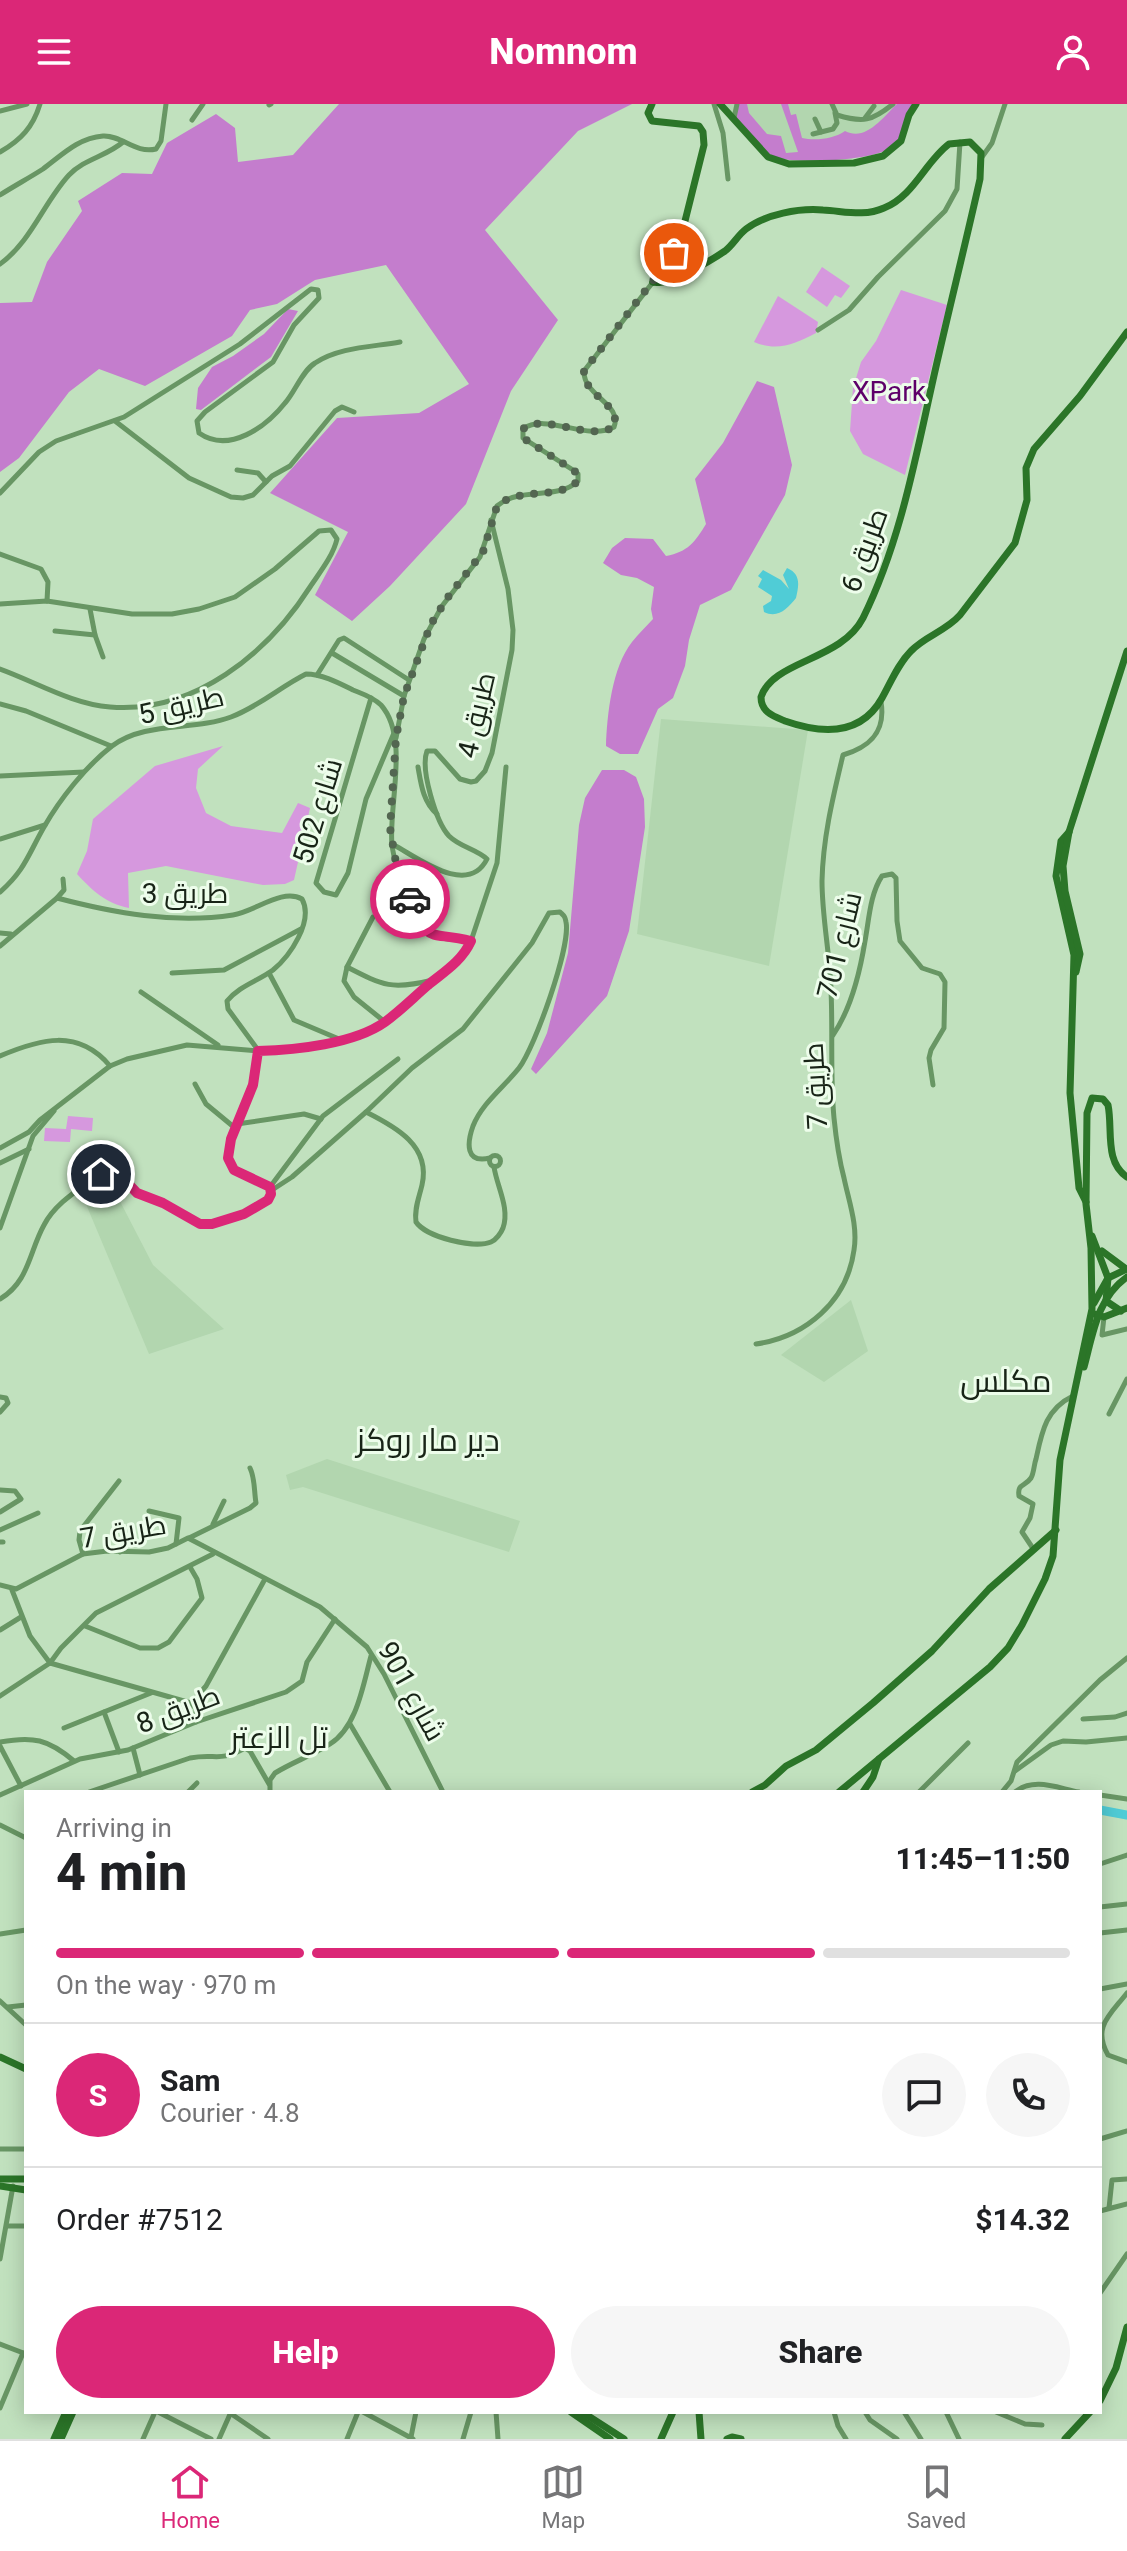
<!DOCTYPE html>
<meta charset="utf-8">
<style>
body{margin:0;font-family:Roboto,Cairo,sans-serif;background:#f6f6f6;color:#202124;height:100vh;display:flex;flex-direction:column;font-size:30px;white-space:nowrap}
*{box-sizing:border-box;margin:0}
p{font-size:26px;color:#757577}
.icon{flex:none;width:44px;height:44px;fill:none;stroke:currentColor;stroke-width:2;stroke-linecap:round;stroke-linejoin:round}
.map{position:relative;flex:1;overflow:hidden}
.sheet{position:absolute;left:24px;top:1686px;width:1078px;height:624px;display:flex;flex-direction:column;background:#fff;border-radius:0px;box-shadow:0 4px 20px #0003}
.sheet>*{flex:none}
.pin{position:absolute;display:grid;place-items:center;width:68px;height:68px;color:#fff;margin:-34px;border:4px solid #fff;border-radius:50%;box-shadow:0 2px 8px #0007}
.courier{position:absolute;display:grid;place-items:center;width:80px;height:80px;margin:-40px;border:6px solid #db2777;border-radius:50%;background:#fff;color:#222;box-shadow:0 2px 10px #0007}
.headline em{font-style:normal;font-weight:800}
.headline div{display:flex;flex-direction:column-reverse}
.headline{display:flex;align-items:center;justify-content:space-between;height:136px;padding:0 32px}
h1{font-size:52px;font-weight:800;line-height:60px}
.bar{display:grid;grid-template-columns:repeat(4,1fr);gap:12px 8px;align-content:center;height:96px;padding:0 32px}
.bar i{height:10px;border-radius:6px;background:#e0e0e0}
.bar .active{background:#db2777}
.bar p{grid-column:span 4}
.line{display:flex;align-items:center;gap:20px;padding:0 32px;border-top:2px solid #e0e0e0}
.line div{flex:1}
.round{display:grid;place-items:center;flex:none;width:84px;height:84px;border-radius:42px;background:#f6f6f6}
.action{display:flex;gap:16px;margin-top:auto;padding:16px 32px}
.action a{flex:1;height:92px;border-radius:48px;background:#db2777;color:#fff;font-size:32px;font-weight:800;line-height:92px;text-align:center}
.action a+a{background:#f6f6f6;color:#202124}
header{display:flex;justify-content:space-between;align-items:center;height:104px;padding:0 32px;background:#db2777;color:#fff;font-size:36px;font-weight:800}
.tab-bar{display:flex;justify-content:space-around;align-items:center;height:112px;border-top:2px solid #e0e0e0;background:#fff;font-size:22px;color:#757577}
.tab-bar a{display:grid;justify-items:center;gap:4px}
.tab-bar .active{color:#db2777}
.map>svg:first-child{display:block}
.built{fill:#b2d6af}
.green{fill:#d698de}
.forest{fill:#c47dcd}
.water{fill:#50ccd6}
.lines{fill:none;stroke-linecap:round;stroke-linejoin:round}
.river{stroke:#50ccd6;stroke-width:9}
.street{stroke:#689664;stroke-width:5}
.secondary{stroke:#2b7528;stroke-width:7}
.done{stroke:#536651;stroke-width:8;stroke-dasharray:0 14.4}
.route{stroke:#db2777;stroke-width:10}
.labels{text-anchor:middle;stroke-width:6;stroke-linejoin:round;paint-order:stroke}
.park-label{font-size:28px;fill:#5e0069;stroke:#edfdeb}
.street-label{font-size:28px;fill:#182417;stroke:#edfdeb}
.neighbourhood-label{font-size:30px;fill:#182417;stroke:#edfdeb}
.quarter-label{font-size:32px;fill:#182417;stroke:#edfdeb}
</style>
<header><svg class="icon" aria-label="menu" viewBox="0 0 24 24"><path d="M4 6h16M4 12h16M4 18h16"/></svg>Nomnom<svg class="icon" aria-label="person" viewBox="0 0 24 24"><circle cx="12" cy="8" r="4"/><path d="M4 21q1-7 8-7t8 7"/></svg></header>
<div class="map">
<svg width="1127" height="2335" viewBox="0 0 1127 2335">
<rect width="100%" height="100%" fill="#c1e1be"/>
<g class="built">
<polygon points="725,0 913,0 852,55 786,57 752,34"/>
<polygon points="661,615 808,626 769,862 637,830"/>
<polygon points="110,1078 153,1161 224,1225 149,1250 83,1093"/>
<polygon points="851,1196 868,1247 824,1278 781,1251"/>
<polygon points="327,1355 520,1417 509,1448 303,1383 290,1386 286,1371"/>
</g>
<g class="green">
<polygon points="822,163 850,182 841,194 835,191 827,203 806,188"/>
<polygon points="901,186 947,201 905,371 863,350 850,327 853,284 861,258 876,237"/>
<path d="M778 192 818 218 816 229C795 240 777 248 754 238Z"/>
<path d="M223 642 198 665 196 684 206 709 231 722 282 729 298 699 310 704 294 776 285 780 263 781 166 762 128 769 129 804C105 799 93 787 77 770L87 747 93 715 155 662Z"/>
<polygon points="68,1012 93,1014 92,1027 71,1025 70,1038 44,1037 45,1024 66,1025"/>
</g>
<g class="forest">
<polygon points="339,0 632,0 578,27 485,126 558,216 511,287 466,400 390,482 352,517 315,491 348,428 270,389 337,314 419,309 469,280 386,161 315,176 277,200 250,206 232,232 145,282 99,265 69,288 19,354 0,368 0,199 32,198 47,158 82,107 78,97 122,69 152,70 167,39 216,10 235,24 238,58 293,51"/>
<path d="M737 0H747L749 9 767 30 781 32 786 49 798 48 781 0H788L791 11 796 10 802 34C815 37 834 35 845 27 866 38 883 13 897 0H913C907 14 903 35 890 44 872 57 791 61 773 52 757 44 746 24 734 11Z"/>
<polygon points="288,205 298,207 271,253 201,306 196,305 198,284 212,263 233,252 264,230"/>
<path d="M757 277 774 283 792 361 785 391 731 486 700 501 689 536 685 562 673 594 658 605 638 650H620L606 642C607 611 612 563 632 538 638 530 646 523 653 515L651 505 654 483 637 474 621 471 603 459 612 444 625 434 653 435 666 452C688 448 695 438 706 420L695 375 723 339Z"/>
<polygon points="602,666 624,666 636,673 644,695 645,723 629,827 607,892 536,970 531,965 547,929 568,849 579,721 585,694"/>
</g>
<path class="water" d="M787 464C801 470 799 481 796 494 788 504 778 515 764 508L763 502 771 497 772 492 758 483 762 475 758 472 763 466 781 476 789 485 783 471Z"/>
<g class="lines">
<polyline class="river" points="1100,1706 1127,1711"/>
<g class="street">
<polyline points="714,0 723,29 728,75"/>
<path d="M832 0 837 11C863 19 872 17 893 0"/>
<polyline points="269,1 271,0"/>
<polyline points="0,7 27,0"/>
<polyline points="734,14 737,0"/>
<polyline points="865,14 874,2"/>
<polyline points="815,15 821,28"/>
<polyline points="192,16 203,0"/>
<polyline points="813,30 833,25 837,19 835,9"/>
<path d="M0 48C21 36 33 23 40 0"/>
<polyline points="982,53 992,39 1005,0"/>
<path d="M0 91C14 82 29 74 43 65 62 51 78 34 103 32 122 31 135 50 156 45L161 37 166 0"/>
<path d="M0 160C31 138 44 98 69 71 84 55 107 52 123 38"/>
<polyline points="818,226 849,206 878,173 945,107 957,85 960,38"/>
<polyline points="115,317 189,374 231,393 243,394 253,391 272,372 290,362 335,307 342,303 354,308"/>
<polyline points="237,366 258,369 266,378"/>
<path d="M0 389 39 348 56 337 124 313 240 240 311 185 318 186 319 194 294 221 273 258 205 308 197 317 199 329C229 350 266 323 285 299 295 288 302 267 315 259 339 243 372 243 400 238"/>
<polyline points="0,450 41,465 48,478 47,497"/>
<path d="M0 500 47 497 132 510H172L199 505 235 493 275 465 319 427 331 426 337 435C333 452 320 468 310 483 268 549 194 610 110 603 72 600 36 578 0 565"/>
<polyline points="90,505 95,531 103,553"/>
<polyline points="55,527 95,531"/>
<polyline points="332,549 404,592"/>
<polyline points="317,571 339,536 344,534 409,576"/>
<polyline points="371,594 316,779 324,788 336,791 348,769 366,695 394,629"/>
<polyline points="0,600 26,607 111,642"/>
<path d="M396 634 404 592 424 535 442 502 480 453 497 402C520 382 557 397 578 377V370L573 366 523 334V325C546 308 587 338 614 323 623 300 583 292 584 267L653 178"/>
<path d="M418 663C421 680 423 698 437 710"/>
<polyline points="0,672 84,668"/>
<polyline points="0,735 45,721"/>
<path d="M0 788C25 766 28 751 44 723 60 695 86 662 112 642 145 617 194 627 231 613 258 603 280 583 306 570 322 570 339 579 353 586 363 590 373 593 381 601 410 634 388 701 392 742"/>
<path d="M57 794C114 809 174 820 233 811 256 807 282 784 302 795 314 817 290 852 273 866 258 877 239 882 227 897L228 905 258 946"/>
<polyline points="373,813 347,863 344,877 354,893 385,918"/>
<polyline points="0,829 11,830"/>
<polyline points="471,837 497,759 506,663"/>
<polyline points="0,842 57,794 64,786 63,775"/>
<path d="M347 863C384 882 392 886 433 876"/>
<polyline points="172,869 224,866 301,825"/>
<polyline points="269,869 294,916 339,935"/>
<polyline points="141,888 218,941"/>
<path d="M833 931C851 905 860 868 865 837 869 816 870 790 882 772L892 770 896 774 897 817 900 837 922 864 940 870 945 878 944 924 931 946 929 954 933 981"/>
<path d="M0 952C40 935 78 924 110 962"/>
<polyline points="195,980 206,1000 235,1024"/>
<path d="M366 1008C396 1023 431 1042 422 1081 419 1094 414 1105 416 1118 426 1133 474 1145 491 1138 496 1136 501 1129 503 1124 510 1104 497 1083 494 1063"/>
<polyline points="237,1020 304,1010 321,1015"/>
<path d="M0 1044 29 1028 40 1016 110 962 127 955 187 941 258 947 301 944 355 932 385 918 466 848 471 837C459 834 445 837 434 832 415 823 395 762 392 742L394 741C418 754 468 793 487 755 476 745 460 743 449 732 436 718 420 665 427 647H435L460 675 471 678 476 677 485 667 492 649 512 546 513 526 508 485 491 416"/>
<circle cx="495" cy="1057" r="5.5"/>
<polyline points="0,1059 29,1045"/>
<polyline points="270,1083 323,1012 398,955"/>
<path d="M272 1086 292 1073 366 1008 412 964 463 925 532 839 549 809 560 808C564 812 565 812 566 818 571 842 535 943 519 964 504 983 482 999 473 1022 467 1039 465 1060 490 1054"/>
<polyline points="0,1124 33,1032 54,1007"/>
<path d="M0 1195C29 1178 29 1148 44 1121 54 1102 72 1090 89 1078 99 1072 106 1066 118 1069L137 1089 163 1099 200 1120H212L244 1110 268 1096 271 1090 270 1083 234 1066 228 1054C230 1017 256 986 258 947"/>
<polyline points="1104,1213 1102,1231 1127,1225"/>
<path d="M756 1240C805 1233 847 1198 854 1146 858 1122 849 1098 844 1074 839 1055 836 1034 834 1014 830 972 833 929 831 886 830 850 822 814 822 777 823 733 833 693 843 651 870 643 886 628 881 598"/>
<polyline points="0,1293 6,1294 8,1299 0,1308"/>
<polyline points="1109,1310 1127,1275"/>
<polyline points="0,1386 15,1387 21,1395 0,1408"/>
<polyline points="149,1407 179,1414 176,1440"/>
<polyline points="213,1420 224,1397"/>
<polyline points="0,1426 38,1409"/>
<path d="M189 1434 250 1404 256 1399C254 1387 255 1374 250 1364"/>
<polyline points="0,1438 3,1438"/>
<path d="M1034 1446 1022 1428 1030 1414 1033 1400 1019 1392C1017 1379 1025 1383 1031 1374 1034 1369 1034 1360 1036 1355 1042 1327 1046 1305 1073 1292"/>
<polyline points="120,1448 128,1423"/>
<polyline points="83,1450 79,1436 80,1427 119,1377"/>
<polyline points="0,1481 16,1485 83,1450 107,1447 149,1448 168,1444 188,1434 320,1503 367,1543 384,1570 443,1688"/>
<polyline points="12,1486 30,1532 50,1559"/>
<polyline points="85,1522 140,1544 158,1544 169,1538 202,1494 197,1475 190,1463"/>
<polyline points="0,1526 21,1513"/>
<polyline points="50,1559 191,1599 196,1605 196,1618"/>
<polyline points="0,1592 50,1559 61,1544 96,1509 213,1450"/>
<polyline points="191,1599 206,1582 265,1475"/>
<polyline points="104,1608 119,1648"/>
<polyline points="1083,1615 1115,1613 1127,1609"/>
<polyline points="350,1620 390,1688"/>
<polyline points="64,1624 151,1589"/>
<path d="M0 1638C33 1632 48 1635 74 1657"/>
<polyline points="0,1642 21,1682"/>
<polyline points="133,1644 140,1671"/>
<polyline points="1015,1667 1051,1641 1063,1637 1086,1638 1127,1634"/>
<path d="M89 1688 190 1654C217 1649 218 1659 245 1644L250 1647 269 1680"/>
<polyline points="188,1688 197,1679"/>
<path d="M270 1688V1676L275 1669C293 1658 313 1651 330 1640 357 1623 363 1581 371 1552"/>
<polyline points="919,1688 968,1639"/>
<polyline points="1002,1688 1011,1677 1017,1658 1100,1576 1127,1554"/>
<path d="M1015 1688C1034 1673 1057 1684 1079 1688"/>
<polyline points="0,1691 80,1655 128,1646 196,1618 286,1588 302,1577 307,1558 335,1515"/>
<polyline points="1100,1691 1127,1695"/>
<polyline points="0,1721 26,1734"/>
<polyline points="1100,1760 1127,1751"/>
<polyline points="1100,1803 1127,1800"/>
<polyline points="1100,1829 1127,1826"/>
<polyline points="0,1830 26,1826"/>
<polyline points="1100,1885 1127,1880"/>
<path d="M1127 1889C1110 1911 1092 1923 1108 1951L1127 1958"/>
<polyline points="0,1897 26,1921"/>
<polyline points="8,1903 26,1901"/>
<polyline points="1100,2035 1127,2027"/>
<polyline points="0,2045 26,2045"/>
<polyline points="1109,2104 1112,2076 1127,2075"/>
<polyline points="1100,2107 1127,2100"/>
<polyline points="7,2122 26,2122"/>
<polyline points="0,2155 13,2082"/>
<polyline points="1100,2189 1127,2150"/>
<polyline points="0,2240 26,2250"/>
<polyline points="0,2304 23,2249"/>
<polyline points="158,2308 211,2335"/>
<polyline points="363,2308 413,2335"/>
<polyline points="496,2308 498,2335"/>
<polyline points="834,2308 838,2322 846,2335"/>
<polyline points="865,2308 870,2316 897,2335"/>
<polyline points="904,2308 921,2335"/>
<polyline points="946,2308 959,2335"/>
<polyline points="996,2308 1025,2320 1042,2321"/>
<polyline points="230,2309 268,2335"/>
<polyline points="411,2333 416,2308"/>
<polyline points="143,2335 155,2308"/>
<polyline points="219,2335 231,2308"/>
<polyline points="347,2335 358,2308"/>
<polyline points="463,2335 471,2308"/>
</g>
<g class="secondary">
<polyline points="652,0 648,9 652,17 699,22 703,28 704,41 679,141 653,178"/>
<polyline points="720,0 768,53 789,60 854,59 883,52 901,37 909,11 916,0"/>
<path d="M653 178C666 183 712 156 725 147 733 141 738 131 746 125 766 110 799 104 823 106 844 107 864 113 884 104 914 92 925 58 949 40L970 38 981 49 980 75C965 142 948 209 933 276 915 356 900 439 863 514 841 557 773 556 761 593 761 608 773 612 785 617 822 630 861 632 882 594 891 578 898 560 911 547 925 532 946 527 960 511L1015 439 1027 396 1026 364 1034 345 1080 292 1127 228"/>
<polyline points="1069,728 1061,737 1056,772 1074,851 1070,989 1079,1084 1086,1098"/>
<polyline points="1076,868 1080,850 1065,787 1063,762 1069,728 1127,547"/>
<polyline points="1092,1132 1108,1174 1106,1197 1121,1207"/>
<polyline points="1102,1147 1126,1165"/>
<polyline points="1094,1199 1108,1174 1127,1165"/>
<polyline points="1095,1210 1104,1213 1127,1204"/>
<path d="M1084 1263C1093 1230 1097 1194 1127 1173"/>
<polyline points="752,1688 765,1681 786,1662 816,1646 873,1599 932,1547 989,1485 1056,1426"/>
<path d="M839 1688 990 1563 1008 1544 1022 1521 1045 1475 1053 1452 1060 1356 1092 1205 1091 1144 1086 1100 1087 1009 1092 994 1103 995 1108 1001C1113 1025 1104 1058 1127 1073"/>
<polyline points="863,1688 873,1673 879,1655"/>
<polyline points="0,1953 26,1965"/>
<polyline points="0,2075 26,2075"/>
<polyline points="0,2082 26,2086"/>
<polyline points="1100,2297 1116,2264 1127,2223"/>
<polyline points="571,2308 610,2335"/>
<polyline points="582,2308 624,2335"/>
<polyline points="699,2308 701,2335"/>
<polyline points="54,2335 66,2308"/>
<polyline points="61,2335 73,2308"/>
<polyline points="661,2335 673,2308"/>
<polyline points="727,2335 732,2333 741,2335"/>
<polyline points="1065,2335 1090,2308"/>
</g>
</g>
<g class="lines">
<path class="done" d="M410 795 397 765 390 724 396 634 404 592 431 520 448 493 483 448 497 402C520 382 556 397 578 377V370L573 366 523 334V325C546 308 587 338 614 323 622 300 583 292 584 267L674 149"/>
<path class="route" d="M101 1070 118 1069 137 1089 163 1099 200 1120H212L244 1110 268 1096 271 1090 270 1083 234 1066 228 1054 231 1035 253 981 258 947C296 946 354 940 385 918 400 907 414 893 428 881 444 868 462 857 471 837 428 826 430 843 410 795"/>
</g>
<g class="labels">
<g class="park-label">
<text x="889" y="297">XPark</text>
</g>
<g class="street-label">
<text transform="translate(864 446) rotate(-70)" y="10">طريق 6</text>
<text transform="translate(181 601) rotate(-13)" y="10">طريق 5</text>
<text transform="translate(476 611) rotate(-77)" y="10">طريق 4</text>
<text transform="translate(317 707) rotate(-73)" y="10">شارع 502</text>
<text x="185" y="799">طريق 3</text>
<text transform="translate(839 841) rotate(-76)" y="10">شارع 701</text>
<text transform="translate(815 982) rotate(-93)" y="10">طريق 7</text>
<text transform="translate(123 1427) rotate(-10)" y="10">7 طريق</text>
<text transform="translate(412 1587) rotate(61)" y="10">شارع 901</text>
<text transform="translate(178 1605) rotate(-21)" y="10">طريق 8</text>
</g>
<g class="neighbourhood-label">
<text x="279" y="1644">تل الزعتر</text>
</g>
<g class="quarter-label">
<text x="1006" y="1288">مكلس</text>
<text x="428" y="1347">دير مار روكز</text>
</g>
</g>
</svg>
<div class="pin" style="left:674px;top:149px;background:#ea580c"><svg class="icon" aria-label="bag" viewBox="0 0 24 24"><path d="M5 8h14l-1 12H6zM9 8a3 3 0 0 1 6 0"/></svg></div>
<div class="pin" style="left:101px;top:1070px;background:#1f2937"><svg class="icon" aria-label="home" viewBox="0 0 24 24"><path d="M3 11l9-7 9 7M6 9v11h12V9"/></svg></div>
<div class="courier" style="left:410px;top:795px"><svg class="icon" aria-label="car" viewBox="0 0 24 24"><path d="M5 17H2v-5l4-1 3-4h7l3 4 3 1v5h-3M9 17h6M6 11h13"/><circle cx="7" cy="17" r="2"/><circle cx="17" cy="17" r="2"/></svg></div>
<section class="sheet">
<div class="headline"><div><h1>4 min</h1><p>Arriving in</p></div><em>11:45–11:50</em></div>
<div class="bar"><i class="active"></i><i class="active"></i><i class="active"></i><i></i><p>On the way · 970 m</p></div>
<div class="line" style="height:144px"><b class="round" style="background:#db2777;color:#fff">S</b><div><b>Sam</b><p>Courier · 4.8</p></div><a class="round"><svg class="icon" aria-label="chat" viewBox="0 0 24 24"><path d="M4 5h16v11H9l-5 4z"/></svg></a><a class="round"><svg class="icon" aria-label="phone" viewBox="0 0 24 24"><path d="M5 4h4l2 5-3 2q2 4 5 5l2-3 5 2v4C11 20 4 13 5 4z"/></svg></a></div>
<div class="line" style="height:104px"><div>Order #7512</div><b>$14.32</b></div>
<div class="action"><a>Help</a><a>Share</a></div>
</section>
</div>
<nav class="tab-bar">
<a class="active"><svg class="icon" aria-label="home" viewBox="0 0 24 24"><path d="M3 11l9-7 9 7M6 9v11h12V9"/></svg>Home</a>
<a><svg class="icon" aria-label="map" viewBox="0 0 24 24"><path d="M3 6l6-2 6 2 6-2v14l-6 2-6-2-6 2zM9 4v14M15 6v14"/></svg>Map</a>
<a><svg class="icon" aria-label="saved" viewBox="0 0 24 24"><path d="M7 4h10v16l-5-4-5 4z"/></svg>Saved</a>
</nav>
